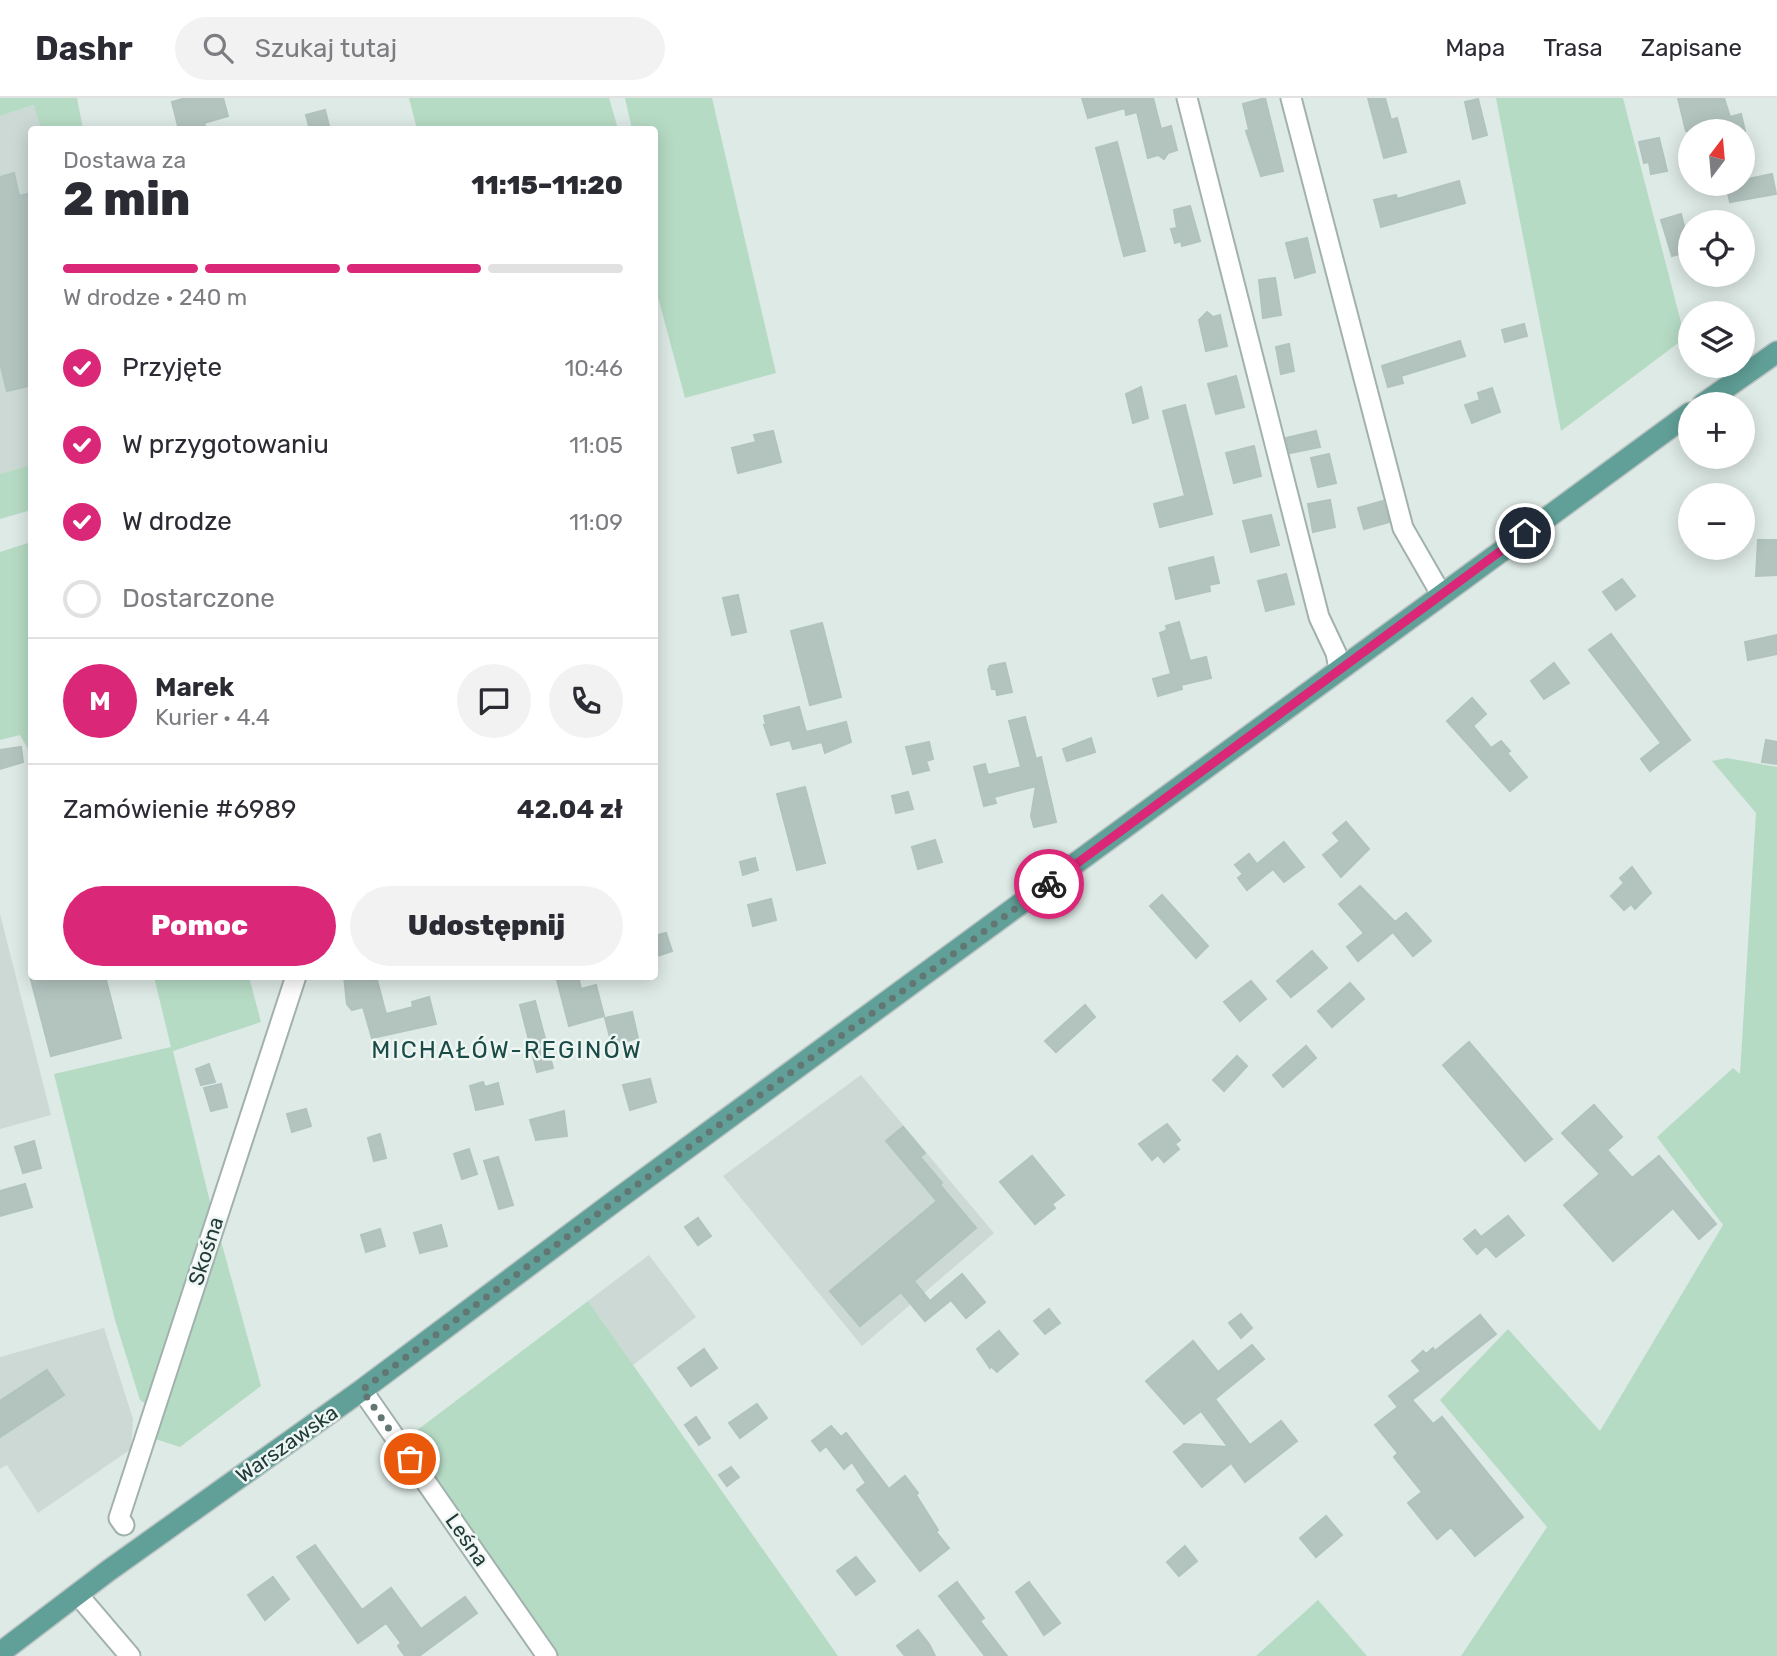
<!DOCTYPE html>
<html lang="pl">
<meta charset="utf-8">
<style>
body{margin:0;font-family:Rubik,sans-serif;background:#f2f2f3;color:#2b2b33;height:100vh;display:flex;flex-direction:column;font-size:26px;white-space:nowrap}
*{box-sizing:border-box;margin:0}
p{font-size:23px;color:#7c7c81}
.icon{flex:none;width:38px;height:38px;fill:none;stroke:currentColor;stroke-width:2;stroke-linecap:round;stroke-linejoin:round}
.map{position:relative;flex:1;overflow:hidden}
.details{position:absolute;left:28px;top:28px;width:630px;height:854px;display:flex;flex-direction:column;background:#fff;border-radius:7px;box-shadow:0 4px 18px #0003}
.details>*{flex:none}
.needle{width:46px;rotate:16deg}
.fabs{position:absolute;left:1678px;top:21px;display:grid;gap:14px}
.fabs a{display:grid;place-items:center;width:77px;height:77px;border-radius:50%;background:#fff;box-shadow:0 4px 18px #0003;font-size:35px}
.pin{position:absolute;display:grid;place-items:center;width:60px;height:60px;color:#fff;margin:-30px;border:4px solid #fff;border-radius:50%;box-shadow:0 2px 7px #0007}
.courier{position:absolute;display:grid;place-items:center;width:70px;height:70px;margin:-35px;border:5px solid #db2777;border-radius:50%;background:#fff;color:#222;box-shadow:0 2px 9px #0007}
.headline em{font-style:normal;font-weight:800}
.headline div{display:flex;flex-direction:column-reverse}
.headline{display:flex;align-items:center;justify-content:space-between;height:119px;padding:0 35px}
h1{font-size:46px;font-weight:800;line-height:52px}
.bar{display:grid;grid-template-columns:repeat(4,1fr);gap:10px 7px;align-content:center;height:84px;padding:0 35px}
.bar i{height:9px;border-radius:5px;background:#e1e1e2}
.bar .selected{background:#db2777}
.bar p{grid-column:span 4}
.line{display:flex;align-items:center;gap:18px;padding:0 35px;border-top:2px solid #e1e1e2}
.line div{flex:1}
.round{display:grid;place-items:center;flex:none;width:74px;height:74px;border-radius:37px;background:#f2f2f3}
ol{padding:0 35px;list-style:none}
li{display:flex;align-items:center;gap:21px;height:77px}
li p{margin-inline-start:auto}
li .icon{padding:7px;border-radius:50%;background:#db2777;color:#fff;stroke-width:4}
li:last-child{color:#7c7c81}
li i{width:38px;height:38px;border:4px solid #e1e1e2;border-radius:50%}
.button{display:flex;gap:14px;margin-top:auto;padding:14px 35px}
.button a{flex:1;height:80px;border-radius:42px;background:#db2777;color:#fff;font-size:28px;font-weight:800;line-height:80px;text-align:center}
.button a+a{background:#f2f2f3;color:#2b2b33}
header{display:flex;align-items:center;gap:42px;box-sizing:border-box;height:98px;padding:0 35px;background:#fff;border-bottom:2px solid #e1e1e2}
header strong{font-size:33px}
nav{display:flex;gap:38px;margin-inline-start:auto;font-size:24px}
.search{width:490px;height:63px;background:#f2f2f3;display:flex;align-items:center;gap:18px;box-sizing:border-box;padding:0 24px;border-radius:38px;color:#7c7c81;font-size:26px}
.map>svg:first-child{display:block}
.built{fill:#ccd9d5}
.green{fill:#b6dbc5}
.building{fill:#b3c4bf;stroke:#b0c3be;stroke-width:2}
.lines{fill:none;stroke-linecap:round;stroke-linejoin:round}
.minor-casing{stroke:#a1b1ae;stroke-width:23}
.primary-casing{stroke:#bcc4c3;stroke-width:24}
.minor{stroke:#fff;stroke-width:19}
.primary{stroke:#61a098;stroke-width:21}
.done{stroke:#627774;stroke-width:7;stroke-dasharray:0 12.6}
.route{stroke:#db2777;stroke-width:9}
.labels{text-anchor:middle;stroke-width:5;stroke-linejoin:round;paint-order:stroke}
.street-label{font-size:21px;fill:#1f3936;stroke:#eef6f3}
.quarter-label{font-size:24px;letter-spacing:2px;fill:#1b4b46;stroke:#eef6f3}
</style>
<header>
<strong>Dashr</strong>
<div class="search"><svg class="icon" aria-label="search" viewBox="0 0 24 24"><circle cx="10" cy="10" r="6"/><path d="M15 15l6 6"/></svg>Szukaj tutaj</div>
<nav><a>Mapa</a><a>Trasa</a><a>Zapisane</a></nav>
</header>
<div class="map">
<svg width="1777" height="1558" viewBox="0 0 1777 1558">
<rect width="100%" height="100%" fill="#deeae6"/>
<g class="built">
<polygon points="35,7 41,31 32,32 31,367 0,376 0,18"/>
<polygon points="0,816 51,1017 0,1031"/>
<polygon points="861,977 994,1135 862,1248 723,1078"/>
<polygon points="649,1157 696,1219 633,1267 588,1203"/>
<polygon points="104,1230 133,1321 131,1351 38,1415 7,1367 0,1371 0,1259"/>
</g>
<g class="green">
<polygon points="0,0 77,0 83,31 41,31 34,7 0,18"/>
<polygon points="409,0 609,0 618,31 417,31"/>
<polygon points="625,0 712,0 776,275 685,300 655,188 654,32 632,31"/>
<polygon points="1496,0 1623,0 1685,240 1561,333"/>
<polygon points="31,367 31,412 0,421 0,376"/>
<polygon points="31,444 32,652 29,653 20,637 0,642 0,454"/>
<polygon points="1727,660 1777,669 1777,1558 1461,1558 1547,1429 1440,1302 1508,1231 1600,1333 1723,1127 1657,1039 1733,970 1740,976 1756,715 1712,663"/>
<polygon points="154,879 249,879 261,924 173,953 211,1108 146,1306 140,1302 115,1222 54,976 171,949"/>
<polygon points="218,1132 261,1288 180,1349 152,1340"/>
<polygon points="588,1203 838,1558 557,1558 408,1339"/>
<polygon points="1318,1502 1367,1558 1256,1558"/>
</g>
<g class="building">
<polygon points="186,0 223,0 228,18 204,25 206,32 179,32 172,4"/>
<polygon points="1082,0 1153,0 1161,31 1171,28 1177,52 1168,55 1164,61 1158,57 1148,60 1137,14 1126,17 1125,10 1088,20"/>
<polygon points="1265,0 1283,73 1261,78 1246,33 1249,32 1243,6"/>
<polygon points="1368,0 1385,0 1391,22 1397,20 1406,54 1384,60"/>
<polygon points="1678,0 1724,0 1730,19 1741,16 1745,33 1686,33"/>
<polygon points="1478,1 1487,37 1473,41 1465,4"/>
<polygon points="325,12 330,32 310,32 306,17"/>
<polygon points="1659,40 1667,73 1651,76 1649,64 1644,65 1639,44"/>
<polygon points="1117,44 1145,153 1124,158 1096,50"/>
<polygon points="14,75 19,98 32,95 32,253 28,254 32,287 7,293 0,265 0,79"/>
<polygon points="1772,76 1776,96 1730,104 1726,86 1743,86 1743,82"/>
<polygon points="1459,83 1465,105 1381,129 1374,102 1396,97 1397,101"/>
<polygon points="1190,108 1200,143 1182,148 1181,143 1175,145 1171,131 1177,130 1174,112"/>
<polygon points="1681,116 1690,153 1672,158 1661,122"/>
<polygon points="1307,140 1315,174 1295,180 1286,145"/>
<polygon points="1275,180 1281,217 1263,220 1259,182"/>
<polygon points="1207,214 1213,219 1220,217 1227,248 1206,253 1199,222"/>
<polygon points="1524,226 1527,238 1505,244 1502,232"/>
<polygon points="1460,243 1465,258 1401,278 1403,285 1388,289 1382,268"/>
<polygon points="1289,246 1294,273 1281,276 1276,249"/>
<polygon points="1236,278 1244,309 1216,316 1208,286"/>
<polygon points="1141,289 1148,320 1133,325 1126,296"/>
<polygon points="1492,290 1500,314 1472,325 1465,307 1480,302 1478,295"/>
<polygon points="1185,307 1212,416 1160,429 1154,406 1185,398 1163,313"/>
<polygon points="773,333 781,364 738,375 732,350 756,344 754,337"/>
<polygon points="1316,333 1320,349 1290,355 1286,340"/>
<polygon points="1254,348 1261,378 1234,385 1226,355"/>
<polygon points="1329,356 1336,385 1318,389 1311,360"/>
<polygon points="1330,402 1335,429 1313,434 1308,406"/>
<polygon points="1383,403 1389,424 1364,431 1358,410"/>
<polygon points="1271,417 1279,447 1251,454 1243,423"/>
<polygon points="1758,442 1777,442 1777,477 1756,478"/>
<polygon points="1213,459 1219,485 1209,487 1210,493 1176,501 1169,470"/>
<polygon points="1286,476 1294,506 1266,513 1258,483"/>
<polygon points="1622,481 1635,498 1616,512 1603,494"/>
<polygon points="738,497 746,534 732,537 723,500"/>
<polygon points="1179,524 1190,563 1206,559 1211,580 1181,587 1182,591 1158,598 1153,581 1171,576 1160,535 1167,532 1166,528"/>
<polygon points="822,525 841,599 810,607 791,533"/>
<polygon points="1611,536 1690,642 1650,673 1641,661 1661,645 1589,552"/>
<polygon points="1777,537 1777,556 1748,562 1745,544"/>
<polygon points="1005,565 1012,594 997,597 996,591 992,591 988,572 990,568"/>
<polygon points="1554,565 1569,585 1544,601 1531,583"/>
<polygon points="1472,600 1486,616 1473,628 1491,650 1501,643 1510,653 1507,655 1527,679 1510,693 1447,623"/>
<polygon points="799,609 806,634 846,624 851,644 825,655 822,644 793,651 790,642 771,647 764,627 766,627 764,618"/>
<polygon points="1025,619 1036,661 1041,659 1056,724 1034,729 1031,718 1036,688 994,699 996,705 984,708 974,669 985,666 988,677 1021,669 1009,623"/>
<polygon points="1091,640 1095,654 1067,663 1063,651"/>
<polygon points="1766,642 1777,644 1777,666 1762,664"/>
<polygon points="929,644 933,661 926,663 929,672 913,676 906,649"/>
<polygon points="21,649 23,664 0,671 0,652"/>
<polygon points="805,689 825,765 797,772 777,696"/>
<polygon points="908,694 913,711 896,715 892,698"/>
<polygon points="1346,724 1369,751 1341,779 1323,757 1340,743 1333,735"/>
<polygon points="935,742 942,764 918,771 912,749"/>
<polygon points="1284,744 1304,769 1284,784 1273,771 1247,792 1238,780 1243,776 1235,767 1249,756 1257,766"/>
<polygon points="755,760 758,772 743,777 740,764"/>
<polygon points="1632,769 1651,795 1635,811 1631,806 1624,812 1611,798 1624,785 1620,780"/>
<polygon points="1360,788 1395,824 1406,815 1431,843 1413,858 1393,834 1358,863 1347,849 1364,835 1339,806"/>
<polygon points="1162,797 1208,848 1196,860 1150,808"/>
<polygon points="771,801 776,822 753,828 748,807"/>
<polygon points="666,835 672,853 654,859 654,838"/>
<polygon points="1312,853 1327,870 1291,899 1277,883"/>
<polygon points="30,878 105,878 121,940 51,958"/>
<polygon points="344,878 371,878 372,883 377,882 386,916 413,909 412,904 429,899 436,926 372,940 363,909 352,912 347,906"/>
<polygon points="556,878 578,878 581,891 596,887 604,918 569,928"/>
<polygon points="1251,883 1266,901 1240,923 1224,904"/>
<polygon points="1350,885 1364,901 1332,929 1318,913"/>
<polygon points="535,903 553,970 537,974 520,907"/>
<polygon points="1085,907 1095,919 1056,954 1045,943"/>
<polygon points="632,914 638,940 612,947 605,920"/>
<polygon points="1469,944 1552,1041 1525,1063 1443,967"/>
<polygon points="1306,948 1316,960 1283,989 1273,977"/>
<polygon points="1237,958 1247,968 1224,993 1213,982"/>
<polygon points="209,966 215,984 201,987 196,971"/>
<polygon points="650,981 656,1004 630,1012 623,987"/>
<polygon points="483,984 485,989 498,985 503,1006 476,1012 470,988"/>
<polygon points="221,986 227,1009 211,1013 204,990"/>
<polygon points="1594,1007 1622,1039 1607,1052 1632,1080 1659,1058 1716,1126 1699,1141 1673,1110 1613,1163 1564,1107 1600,1076 1562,1035"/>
<polygon points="306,1011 311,1028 292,1034 287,1016"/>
<polygon points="564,1013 567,1038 536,1042 530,1022"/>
<polygon points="1167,1026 1180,1042 1175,1046 1179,1051 1164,1064 1158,1057 1152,1062 1139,1046"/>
<polygon points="903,1029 925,1055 920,1059 942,1085 940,1087 976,1130 914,1183 930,1203 962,1176 985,1204 966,1220 951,1202 925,1223 901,1194 860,1228 830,1193 937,1103 886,1043"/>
<polygon points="380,1036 386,1060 374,1063 368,1040"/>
<polygon points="34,1043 41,1070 23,1075 15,1049"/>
<polygon points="469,1051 477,1076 462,1081 454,1056"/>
<polygon points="1032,1058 1064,1097 1052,1106 1055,1110 1035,1126 1000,1084"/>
<polygon points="498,1059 513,1107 499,1111 484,1063"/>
<polygon points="25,1086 32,1109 0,1118 0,1093"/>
<polygon points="1508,1118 1524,1137 1496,1159 1486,1148 1477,1156 1464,1141 1475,1132 1481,1139"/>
<polygon points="698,1120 711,1138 698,1147 685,1129"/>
<polygon points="441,1127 447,1148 420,1155 414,1135"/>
<polygon points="380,1131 385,1148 366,1154 361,1137"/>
<polygon points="1049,1211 1060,1225 1045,1236 1034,1223"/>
<polygon points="1241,1216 1252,1230 1241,1240 1229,1225"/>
<polygon points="1480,1217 1496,1236 1412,1302 1433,1326 1442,1319 1523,1419 1475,1458 1451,1429 1437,1441 1408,1405 1422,1394 1394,1359 1398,1355 1375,1327 1398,1309 1389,1298 1421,1273 1412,1263 1423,1253 1426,1256 1433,1250 1435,1253"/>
<polygon points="999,1233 1018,1256 997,1274 991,1268 990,1270 977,1251"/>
<polygon points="1193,1243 1218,1274 1252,1247 1264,1261 1215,1301 1250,1347 1281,1323 1297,1343 1245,1384 1231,1365 1202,1389 1174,1354 1184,1346 1228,1349 1201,1313 1184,1326 1146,1283"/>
<polygon points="704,1251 717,1270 691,1288 678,1270"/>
<polygon points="47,1272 64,1297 0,1339 0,1303"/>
<polygon points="757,1306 767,1320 740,1340 729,1325"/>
<polygon points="696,1319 710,1340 699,1347 685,1327"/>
<polygon points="831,1328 841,1339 846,1335 889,1391 905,1378 918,1395 916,1397 938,1432 936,1434 949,1450 920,1473 857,1392 866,1385 852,1364 844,1371 826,1348 820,1353 812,1343"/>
<polygon points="731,1369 739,1379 727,1388 719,1377"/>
<polygon points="1326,1418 1342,1437 1316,1459 1300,1440"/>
<polygon points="315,1447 362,1512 391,1490 421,1531 465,1499 477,1515 419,1558 405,1558 398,1548 401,1545 386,1525 358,1545 297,1459"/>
<polygon points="1185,1448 1197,1463 1179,1478 1167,1464"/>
<polygon points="856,1459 875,1483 856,1497 837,1473"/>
<polygon points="273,1479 289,1501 265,1522 248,1497"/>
<polygon points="957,1484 984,1520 980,1523 1007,1558 985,1558 939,1498"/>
<polygon points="1029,1484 1060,1525 1044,1537 1016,1494"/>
<polygon points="918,1532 929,1546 935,1558 905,1558 897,1548"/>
</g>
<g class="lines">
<defs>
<g id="minor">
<polyline points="1187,0 1319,519 1336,555 1339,571"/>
<polyline points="1291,0 1403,430 1441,496"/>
<polyline points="362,1292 547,1558"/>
<polyline points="124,1427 119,1420 296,878"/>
<polyline points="78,1497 130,1558"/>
</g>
<g id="primary">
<polyline points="1703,306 1777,254"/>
<polyline points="0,1555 108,1473 362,1292 619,1100 1690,315"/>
</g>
</defs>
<use href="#minor" class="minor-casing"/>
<use href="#primary" class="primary-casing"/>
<use href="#minor" class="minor"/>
<use href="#primary" class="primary"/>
</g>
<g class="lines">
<polyline class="done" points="410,1361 362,1292 619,1100 1049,786"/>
<polyline class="route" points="1049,786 1525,435"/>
</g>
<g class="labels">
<g class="street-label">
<text transform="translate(206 1153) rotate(-72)" y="7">Skośna</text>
<text transform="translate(287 1346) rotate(-35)" y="7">Warszawska</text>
<text transform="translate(467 1442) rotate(55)" y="7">Leśna</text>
</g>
<g class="quarter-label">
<text x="507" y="960">MICHAŁÓW-REGINÓW</text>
</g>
</g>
</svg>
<div class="fabs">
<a><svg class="needle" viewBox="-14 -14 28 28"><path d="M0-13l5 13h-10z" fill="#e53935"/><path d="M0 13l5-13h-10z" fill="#7c7c81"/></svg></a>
<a><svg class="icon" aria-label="locate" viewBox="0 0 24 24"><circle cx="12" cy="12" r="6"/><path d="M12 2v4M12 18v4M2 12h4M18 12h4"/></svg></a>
<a><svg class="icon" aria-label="layers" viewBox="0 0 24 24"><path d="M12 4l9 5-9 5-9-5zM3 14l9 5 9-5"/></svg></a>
<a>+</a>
<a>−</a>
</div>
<div class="pin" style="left:410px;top:1361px;background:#ea580c"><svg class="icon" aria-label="bag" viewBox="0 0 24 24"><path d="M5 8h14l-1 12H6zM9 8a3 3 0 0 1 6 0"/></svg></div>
<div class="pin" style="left:1525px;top:435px;background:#1f2937"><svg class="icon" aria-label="home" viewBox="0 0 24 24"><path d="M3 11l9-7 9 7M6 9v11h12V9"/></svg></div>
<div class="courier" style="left:1049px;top:786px"><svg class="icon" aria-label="bike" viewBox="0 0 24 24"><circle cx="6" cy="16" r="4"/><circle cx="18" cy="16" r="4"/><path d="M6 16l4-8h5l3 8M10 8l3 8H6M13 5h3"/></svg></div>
<section class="details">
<div class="headline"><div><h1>2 min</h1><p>Dostawa za</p></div><em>11:15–11:20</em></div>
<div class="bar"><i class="selected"></i><i class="selected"></i><i class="selected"></i><i></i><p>W drodze · 240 m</p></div>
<ol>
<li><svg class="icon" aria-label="check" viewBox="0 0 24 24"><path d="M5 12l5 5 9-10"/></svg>Przyjęte<p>10:46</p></li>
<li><svg class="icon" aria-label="check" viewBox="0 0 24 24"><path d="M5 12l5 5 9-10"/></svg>W przygotowaniu<p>11:05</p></li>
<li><svg class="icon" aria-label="check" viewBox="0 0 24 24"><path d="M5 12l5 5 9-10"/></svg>W drodze<p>11:09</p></li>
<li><i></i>Dostarczone</li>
</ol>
<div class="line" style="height:126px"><b class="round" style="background:#db2777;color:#fff">M</b><div><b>Marek</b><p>Kurier · 4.4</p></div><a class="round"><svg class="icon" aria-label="chat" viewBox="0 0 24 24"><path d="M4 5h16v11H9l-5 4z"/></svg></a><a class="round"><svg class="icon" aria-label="phone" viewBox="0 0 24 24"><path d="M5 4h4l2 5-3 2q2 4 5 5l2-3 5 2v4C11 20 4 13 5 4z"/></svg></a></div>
<div class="line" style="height:91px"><div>Zamówienie #6989</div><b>42.04 zł</b></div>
<div class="button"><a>Pomoc</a><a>Udostępnij</a></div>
</section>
</div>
